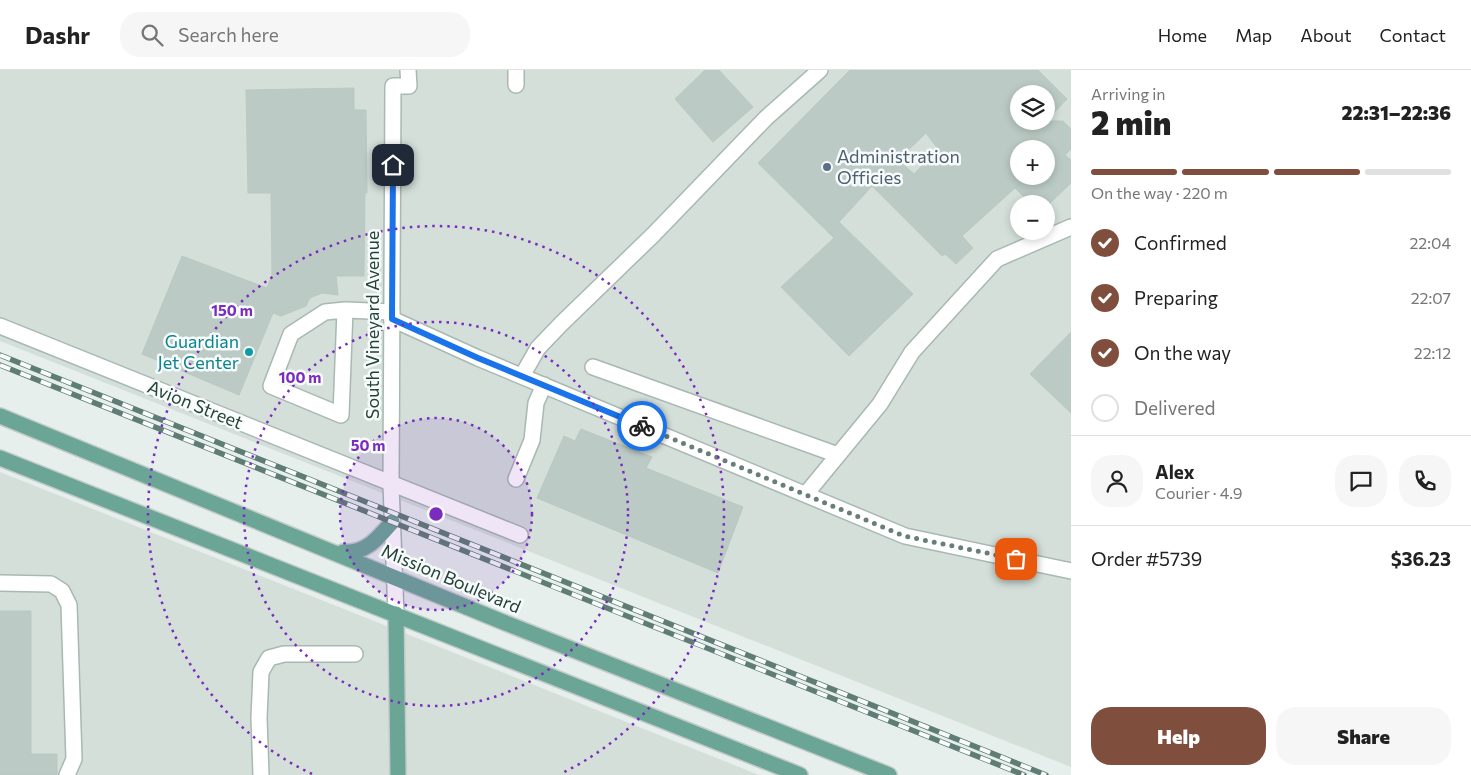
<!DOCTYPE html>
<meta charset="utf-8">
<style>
body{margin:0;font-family:Commissioner,sans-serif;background:#f6f6f6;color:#222;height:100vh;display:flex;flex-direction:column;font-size:19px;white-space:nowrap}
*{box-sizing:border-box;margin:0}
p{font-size:16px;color:#767676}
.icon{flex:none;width:28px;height:28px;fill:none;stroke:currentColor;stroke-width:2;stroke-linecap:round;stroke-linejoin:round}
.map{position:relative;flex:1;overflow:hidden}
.panel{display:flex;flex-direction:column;background:#fff;width:400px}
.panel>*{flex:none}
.buttons{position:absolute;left:1010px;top:15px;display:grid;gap:10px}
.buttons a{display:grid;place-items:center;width:45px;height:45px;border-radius:50%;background:#fff;box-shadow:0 2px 8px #0003;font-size:25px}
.pin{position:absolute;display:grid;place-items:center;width:42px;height:42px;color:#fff;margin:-21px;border-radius:10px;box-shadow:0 2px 8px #0006}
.courier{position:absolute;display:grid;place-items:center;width:50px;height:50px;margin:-25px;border:4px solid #1a73e8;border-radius:50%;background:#fff;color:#222;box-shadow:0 1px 6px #0007}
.head em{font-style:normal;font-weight:800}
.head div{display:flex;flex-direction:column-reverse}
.head{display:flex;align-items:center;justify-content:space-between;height:85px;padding:0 20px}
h1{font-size:32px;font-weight:800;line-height:38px}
.bar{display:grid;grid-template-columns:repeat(4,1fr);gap:8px 5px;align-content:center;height:60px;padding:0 20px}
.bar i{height:6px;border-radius:4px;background:#e0e0e0}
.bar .on{background:#804e3d}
.bar p{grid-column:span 4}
.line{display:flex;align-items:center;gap:12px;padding:0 20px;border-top:1px solid #e0e0e0}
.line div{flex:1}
.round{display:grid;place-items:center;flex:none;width:52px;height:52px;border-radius:20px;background:#f6f6f6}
ol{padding:0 20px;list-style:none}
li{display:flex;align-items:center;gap:15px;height:55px}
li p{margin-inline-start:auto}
li .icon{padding:5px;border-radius:50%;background:#804e3d;color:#fff;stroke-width:4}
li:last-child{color:#767676}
li i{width:28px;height:28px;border:2px solid #e0e0e0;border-radius:50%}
.action{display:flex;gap:10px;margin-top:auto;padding:10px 20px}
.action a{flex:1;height:58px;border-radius:20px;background:#804e3d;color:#fff;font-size:20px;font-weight:800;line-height:58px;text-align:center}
.action a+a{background:#f6f6f6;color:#222}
header{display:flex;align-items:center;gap:30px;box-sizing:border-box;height:70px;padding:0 25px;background:#fff;border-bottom:1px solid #e0e0e0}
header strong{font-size:24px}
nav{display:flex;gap:28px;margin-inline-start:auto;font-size:18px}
.search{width:350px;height:45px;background:#f6f6f6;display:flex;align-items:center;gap:12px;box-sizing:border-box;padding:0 18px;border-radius:20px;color:#767676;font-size:19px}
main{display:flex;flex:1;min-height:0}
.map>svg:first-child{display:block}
.built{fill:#d4dfda;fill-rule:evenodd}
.building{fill:#bbcac4;stroke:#b8c9c2;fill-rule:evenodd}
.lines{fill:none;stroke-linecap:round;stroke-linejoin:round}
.minor-casing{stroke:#a8b8b2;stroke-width:18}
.major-casing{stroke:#c2cac8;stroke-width:18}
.minor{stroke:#fff;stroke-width:15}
.major{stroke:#6aa596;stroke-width:15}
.rail-casing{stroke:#5f7d75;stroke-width:5.5}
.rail{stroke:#f7fbf9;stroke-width:4;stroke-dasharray:11;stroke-linecap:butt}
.done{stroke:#687f78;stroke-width:5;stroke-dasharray:0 9}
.route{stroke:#1a73e8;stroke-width:6}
.ring{fill:none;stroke:#7b2cbf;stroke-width:2.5;stroke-dasharray:2.5 5}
.service-dot{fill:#5c6f8a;stroke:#f7fbf9;stroke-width:2}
.culture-dot{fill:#0f9aa8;stroke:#f7fbf9;stroke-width:2}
.labels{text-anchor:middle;stroke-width:5;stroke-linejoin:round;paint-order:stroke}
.service-label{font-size:18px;fill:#4e5e75;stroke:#f7fbf9;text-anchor:start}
.street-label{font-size:18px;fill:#24423a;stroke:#f7fbf9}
.culture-label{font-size:18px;fill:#0d838f;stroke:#f7fbf9;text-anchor:end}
.centre{fill:#7b2cbf;stroke:#f7fbf9;stroke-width:2.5}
.ring-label{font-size:15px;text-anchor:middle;font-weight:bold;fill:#7b2cbf;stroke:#f7fbf9;stroke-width:5;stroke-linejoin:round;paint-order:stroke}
</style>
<header>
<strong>Dashr</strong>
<div class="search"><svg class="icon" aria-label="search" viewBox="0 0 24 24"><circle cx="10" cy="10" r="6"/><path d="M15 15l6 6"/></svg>Search here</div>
<nav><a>Home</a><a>Map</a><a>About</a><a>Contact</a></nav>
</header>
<main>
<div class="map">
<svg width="1071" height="705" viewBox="0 0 1071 705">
<rect width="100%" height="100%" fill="#e6efeb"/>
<g class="built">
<path d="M0 0H1071V697L0 271ZM1019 24H1046V51H1019ZM1019 79H1046V106H1019ZM1019 134H1046V161H1019Z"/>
<polygon points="0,402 442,578 759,705 0,705"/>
</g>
<g class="building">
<polygon points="705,0 719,0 753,37 713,72 675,29"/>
<path d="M850 0H1038L1067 29 1046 51V24H1019V51H1063L1071 59V79L1065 85 1071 90V113L1049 134H1031L1015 118 962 166 973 178 956 194 945 184 942 186 872 116 839 152 913 224 849 286 781 217 834 168 758 93ZM926 63 938 79 914 104 898 90ZM1019 79H1046V106H1019Z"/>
<polygon points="354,18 354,40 366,40 367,123 365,123 364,206 336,206 338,225 322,223 310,228 306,236 281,246 273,243 239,325 142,284 182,186 267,218 272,205 271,123 248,123 246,20"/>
<polygon points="1071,262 1071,343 1030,304"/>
<polygon points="581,359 652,387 646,398 743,437 718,503 537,428 564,366 575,371"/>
<polygon points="0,541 31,541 31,684 57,684 57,705 0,705"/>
</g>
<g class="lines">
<defs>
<g id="minor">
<polyline points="516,0 516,15"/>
<polyline points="345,240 341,345 271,316 291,264 325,242 345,240 347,240 392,242"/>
<polyline points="392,249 478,288 905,466 1071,501"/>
<polyline points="0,256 520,465"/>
<polyline points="593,297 838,385"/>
<polyline points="522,306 538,278 562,253 653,165 766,48 820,0"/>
<polyline points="516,409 532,370 536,333 544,315"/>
<polyline points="806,424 880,334 912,282 997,189 1071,157"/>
<polyline points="0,513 51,514 62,521 69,535 74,689 67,705"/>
<polyline points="396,544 391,415 393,16 409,16 408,0"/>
<polyline points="261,705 259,648 261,602 269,588 284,584 355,584"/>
</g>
<g id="major">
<polyline points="0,346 503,552 889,705"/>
<polyline points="0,388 800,705"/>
<path d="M343 482C366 484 378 468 392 452"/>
<polyline points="396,544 398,705"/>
</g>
</defs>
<use href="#minor" class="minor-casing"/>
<use href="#major" class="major-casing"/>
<use href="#minor" class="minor"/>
<use href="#major" class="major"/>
<defs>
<g id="rail">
<polyline points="0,285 1046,705"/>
<polyline points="0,295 1024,705"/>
</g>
</defs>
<use href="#rail" class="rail-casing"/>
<use href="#rail" class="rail"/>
</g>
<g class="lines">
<polyline class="done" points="642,356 904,466 1016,489"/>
<polyline class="route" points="393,95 392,249 478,288 642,356"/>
</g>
<circle cx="436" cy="444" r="96" fill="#7b2cbf" fill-opacity=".12"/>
<g class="ring">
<circle cx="436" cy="444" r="96"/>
<circle cx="436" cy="444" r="192"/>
<path d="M312 704A288 288 0 1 1 560 704"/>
</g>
<circle class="service-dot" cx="827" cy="97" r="5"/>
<circle class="culture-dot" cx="249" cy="282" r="5"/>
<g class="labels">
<g class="service-label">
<text x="837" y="93">Administration<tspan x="837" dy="21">Officies</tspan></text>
</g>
<g class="street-label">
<text transform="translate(373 255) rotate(-90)" y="6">South Vineyard Avenue</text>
<text transform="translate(195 335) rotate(22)" y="6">Avion Street</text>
<text transform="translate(451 509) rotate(23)" y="6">Mission Boulevard</text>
</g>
<g class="culture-label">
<text x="239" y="278">Guardian<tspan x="239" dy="21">Jet Center</tspan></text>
</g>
</g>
<circle cx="436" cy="444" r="8" class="centre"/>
<g class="ring-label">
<text x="232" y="246">150 m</text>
<text x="300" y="313">100 m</text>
<text x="368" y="381">50 m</text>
</g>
</svg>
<div class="buttons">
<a><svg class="icon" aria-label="layers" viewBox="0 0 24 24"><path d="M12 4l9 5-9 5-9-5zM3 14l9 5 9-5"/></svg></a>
<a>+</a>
<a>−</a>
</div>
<div class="pin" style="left:1016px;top:489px;background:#ea580c"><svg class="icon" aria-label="bag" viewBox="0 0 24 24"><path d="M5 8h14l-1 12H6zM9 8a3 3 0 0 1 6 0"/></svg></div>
<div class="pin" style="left:393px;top:95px;background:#1f2937"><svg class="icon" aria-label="home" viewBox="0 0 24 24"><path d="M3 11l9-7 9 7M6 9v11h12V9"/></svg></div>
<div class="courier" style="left:642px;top:356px"><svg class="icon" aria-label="bike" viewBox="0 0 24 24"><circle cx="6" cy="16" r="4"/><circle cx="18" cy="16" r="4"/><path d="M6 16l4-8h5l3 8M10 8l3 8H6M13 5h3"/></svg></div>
</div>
<section class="panel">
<div class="head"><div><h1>2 min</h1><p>Arriving in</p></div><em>22:31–22:36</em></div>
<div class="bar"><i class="on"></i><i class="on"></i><i class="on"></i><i></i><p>On the way · 220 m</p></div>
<ol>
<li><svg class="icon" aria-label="check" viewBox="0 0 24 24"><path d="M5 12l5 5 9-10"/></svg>Confirmed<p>22:04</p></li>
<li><svg class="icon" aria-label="check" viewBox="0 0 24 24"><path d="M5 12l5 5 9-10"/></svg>Preparing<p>22:07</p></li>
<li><svg class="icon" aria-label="check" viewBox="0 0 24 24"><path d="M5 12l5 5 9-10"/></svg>On the way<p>22:12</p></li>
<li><i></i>Delivered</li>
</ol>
<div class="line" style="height:90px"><a class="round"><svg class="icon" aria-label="person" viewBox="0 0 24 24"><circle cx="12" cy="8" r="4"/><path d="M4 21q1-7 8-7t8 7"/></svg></a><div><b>Alex</b><p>Courier · 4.9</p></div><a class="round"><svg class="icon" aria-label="chat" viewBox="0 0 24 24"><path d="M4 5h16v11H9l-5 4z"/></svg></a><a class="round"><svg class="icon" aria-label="phone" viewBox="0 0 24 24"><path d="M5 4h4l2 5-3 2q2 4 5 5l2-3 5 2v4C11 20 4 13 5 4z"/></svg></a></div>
<div class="line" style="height:65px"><div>Order #5739</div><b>$36.23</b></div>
<div class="action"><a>Help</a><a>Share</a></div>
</section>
</main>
